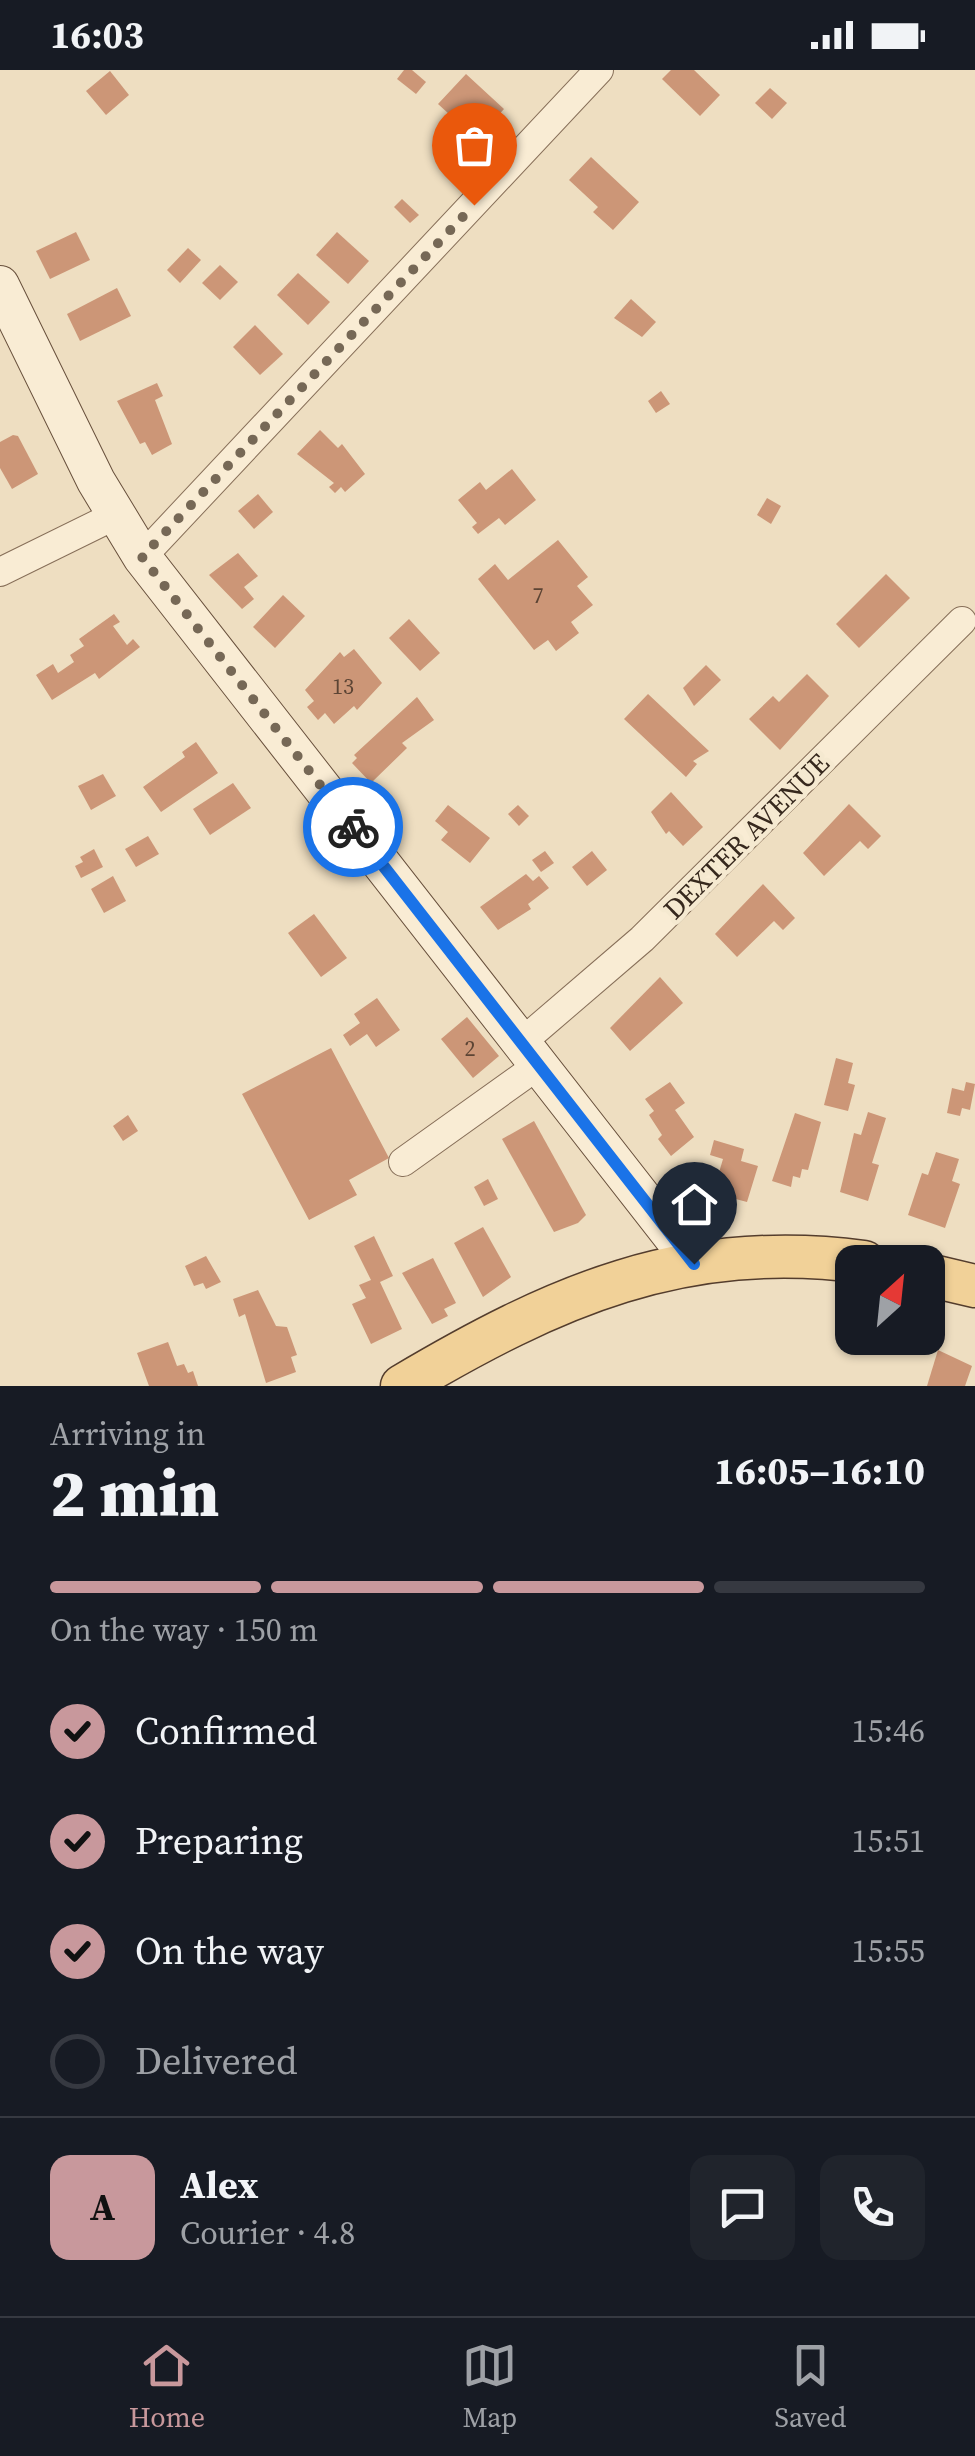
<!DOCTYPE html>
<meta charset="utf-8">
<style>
body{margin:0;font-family:"Source Serif 4",serif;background:#20242c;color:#f1f3f6;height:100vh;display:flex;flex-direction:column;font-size:38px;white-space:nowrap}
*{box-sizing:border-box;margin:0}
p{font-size:32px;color:#9ea1a6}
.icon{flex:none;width:55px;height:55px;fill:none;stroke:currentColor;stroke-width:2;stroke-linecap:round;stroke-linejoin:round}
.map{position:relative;height:1316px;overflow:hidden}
.drawer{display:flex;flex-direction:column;background:#171b24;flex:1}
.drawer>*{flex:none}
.needle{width:65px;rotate:27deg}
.controls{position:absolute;left:835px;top:1175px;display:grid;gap:20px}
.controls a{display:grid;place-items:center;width:110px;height:110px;border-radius:20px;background:#171b24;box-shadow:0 2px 8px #0004;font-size:50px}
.pin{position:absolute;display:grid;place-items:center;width:85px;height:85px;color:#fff;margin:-102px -42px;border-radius:50% 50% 50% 0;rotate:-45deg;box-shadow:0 0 10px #0007}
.pin .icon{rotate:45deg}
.courier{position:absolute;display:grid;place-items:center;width:100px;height:100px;margin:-50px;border:8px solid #1a73e8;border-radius:50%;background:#fff;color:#222;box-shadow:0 2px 12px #0007}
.head em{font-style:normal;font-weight:800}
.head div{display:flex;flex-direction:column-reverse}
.head{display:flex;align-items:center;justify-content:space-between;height:170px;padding:0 50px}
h1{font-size:65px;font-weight:800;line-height:75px}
.bar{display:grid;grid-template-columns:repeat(4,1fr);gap:15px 10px;align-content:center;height:120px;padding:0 50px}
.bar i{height:12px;border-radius:8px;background:#363941}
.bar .selected{background:#c8989c}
.bar p{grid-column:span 4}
.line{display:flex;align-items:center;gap:25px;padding:0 50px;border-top:2px solid #363941}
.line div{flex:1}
.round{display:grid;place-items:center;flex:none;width:105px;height:105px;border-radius:20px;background:#20242c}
ol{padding:0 50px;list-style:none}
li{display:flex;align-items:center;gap:30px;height:110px}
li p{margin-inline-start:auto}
li .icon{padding:10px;border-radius:50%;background:#c8989c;color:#111;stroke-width:4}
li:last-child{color:#9ea1a6}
li i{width:55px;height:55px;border:5px solid #363941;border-radius:50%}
.status{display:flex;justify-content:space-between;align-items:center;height:70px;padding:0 50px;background:#171b24;direction:ltr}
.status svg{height:28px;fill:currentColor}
.tabs{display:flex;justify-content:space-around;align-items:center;height:140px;border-top:2px solid #363941;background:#171b24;font-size:28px;color:#9ea1a6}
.tabs a{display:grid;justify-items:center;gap:5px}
.tabs .selected{color:#c8989c}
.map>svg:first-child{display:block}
.building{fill:#cc9677}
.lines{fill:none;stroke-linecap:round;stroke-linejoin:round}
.street-casing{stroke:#876f59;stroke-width:30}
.secondary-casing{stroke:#68503c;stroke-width:40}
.primary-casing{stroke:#543d2d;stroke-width:45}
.street{stroke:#f9ecd4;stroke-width:28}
.secondary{stroke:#f9ecd4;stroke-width:38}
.primary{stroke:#f1d198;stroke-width:42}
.done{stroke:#766856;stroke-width:10;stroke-dasharray:0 18}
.route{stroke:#1a73e8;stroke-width:12}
.labels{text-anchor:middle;stroke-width:9;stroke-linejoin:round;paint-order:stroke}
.number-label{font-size:22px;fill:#5c4434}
.street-label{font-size:28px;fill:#36281d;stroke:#f5e9d0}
</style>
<div class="status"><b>16:03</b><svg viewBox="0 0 49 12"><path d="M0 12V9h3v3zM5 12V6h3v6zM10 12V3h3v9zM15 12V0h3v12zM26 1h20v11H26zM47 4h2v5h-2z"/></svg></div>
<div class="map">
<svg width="975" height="1316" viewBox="0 0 975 1316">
<rect width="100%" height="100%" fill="#eedec1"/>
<g class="building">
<polygon points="404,0 412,0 426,12 416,24 397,9"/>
<polygon points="671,0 694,0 720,25 700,46 662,9"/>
<polygon points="110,1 129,25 106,45 86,21"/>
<polygon points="466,4 504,39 481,64 454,39 449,44 438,34"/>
<polygon points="770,18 787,33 772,49 755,33"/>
<polygon points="591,87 639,132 613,160 593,142 598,137 569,110"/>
<polygon points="402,129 419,145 410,153 394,137"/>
<polygon points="76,162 90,190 50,209 36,181"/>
<polygon points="337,162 369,191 348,214 316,185"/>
<polygon points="188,178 201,190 180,213 167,200"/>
<polygon points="220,195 238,212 220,230 202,213"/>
<polygon points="298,203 330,232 308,255 277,225"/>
<polygon points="117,218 131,246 80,271 67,244"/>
<polygon points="631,229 656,252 642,267 614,248"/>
<polygon points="255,255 283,284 260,305 233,277"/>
<polygon points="157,313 163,326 155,330 172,374 152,385 145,372 140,374 117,331"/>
<polygon points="661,321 670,334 656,343 648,331"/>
<polygon points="320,360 338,378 342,374 365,404 345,422 341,417 335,423 329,417 334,413 297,384"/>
<polygon points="13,365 18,366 38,404 12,419 0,398 0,372"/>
<polygon points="512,399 536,430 505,455 499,448 478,464 472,457 477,453 458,430 480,412 486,420"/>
<polygon points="258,424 273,442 254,459 238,441"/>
<polygon points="767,428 781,436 771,454 757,445"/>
<polygon points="558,470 588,507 577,516 593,535 571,552 579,563 556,581 548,570 534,580 478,509 495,494 508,510"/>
<polygon points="238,483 258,506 244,517 254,529 242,539 209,505"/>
<polygon points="886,504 910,528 859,578 836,554"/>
<polygon points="283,525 305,546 275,578 253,557"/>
<polygon points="114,544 120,552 113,556 127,575 133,569 140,577 99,609 95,603 52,630 36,605 53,594 58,603 74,592 70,585 84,576 79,569"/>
<polygon points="409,549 440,583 420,601 389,568"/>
<polygon points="354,579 382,613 357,640 354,636 334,654 325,643 318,650 307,637 314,631 305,620 340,582 344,587"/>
<polygon points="706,595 721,610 694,636 683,618"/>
<polygon points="807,604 829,626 780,680 749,649 773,626 779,632"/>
<polygon points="648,624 709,681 693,691 697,694 686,707 624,649"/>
<polygon points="417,627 434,650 402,673 407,678 371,713 352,693 357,688 354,685"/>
<polygon points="196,672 218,703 161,742 143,717 185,687 182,682"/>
<polygon points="103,704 116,726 91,740 78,716"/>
<polygon points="233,713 251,738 210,765 193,739"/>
<polygon points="671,722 703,757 683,776 669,761 666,764 651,742"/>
<polygon points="849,734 881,766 868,779 860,771 824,806 803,783"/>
<polygon points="448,735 490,768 470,793 441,770 448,762 435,751"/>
<polygon points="518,735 529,746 519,756 508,744"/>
<polygon points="148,766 159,784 136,797 125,779"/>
<polygon points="94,779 103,797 81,808 75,796 83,792 80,787"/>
<polygon points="545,781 554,793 541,802 532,790"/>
<polygon points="592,781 607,800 587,816 572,797"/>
<polygon points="526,804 533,811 539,806 549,818 528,834 531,839 498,860 480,837"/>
<polygon points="113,806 126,831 104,843 91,819"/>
<polygon points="763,814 795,848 783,860 774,851 737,887 715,864"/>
<polygon points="314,844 347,888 321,907 288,863"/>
<polygon points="660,907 683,933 630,981 610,958"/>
<polygon points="377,928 400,960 376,977 367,964 350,976 343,965 360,953 354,944"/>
<polygon points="467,947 499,986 473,1008 441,969"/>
<polygon points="331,978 389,1088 349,1110 357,1125 309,1150 242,1024"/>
<polygon points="836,988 853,993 848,1013 855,1015 848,1041 824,1035"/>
<polygon points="670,1012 685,1033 675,1040 694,1067 671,1086 658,1069 662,1065 649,1045 654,1041 645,1029"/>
<polygon points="966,1012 975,1014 970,1040 962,1038 960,1046 947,1043 952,1018 964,1021"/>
<polygon points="868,1042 886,1048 872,1093 879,1095 868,1131 840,1122 854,1063 861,1065"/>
<polygon points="795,1043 821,1052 808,1100 802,1099 800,1108 793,1106 791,1117 772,1111"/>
<polygon points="128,1045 138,1061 123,1071 113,1056"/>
<polygon points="534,1051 586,1145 578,1153 554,1162 502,1069"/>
<polygon points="714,1070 744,1079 741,1091 758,1096 747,1132 713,1123 723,1089 710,1085"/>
<polygon points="936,1082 959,1089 952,1111 960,1114 945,1158 908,1145 922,1103 928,1105"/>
<polygon points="488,1109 498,1129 484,1136 474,1117"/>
<polygon points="483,1157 511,1207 483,1227 454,1173"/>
<polygon points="374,1166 393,1206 380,1212 402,1259 371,1274 352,1234 366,1228 359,1215 371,1210 354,1176"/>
<polygon points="206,1186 221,1212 206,1219 203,1213 194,1216 185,1196"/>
<polygon points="433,1188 456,1233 444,1239 448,1246 432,1254 402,1203"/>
<polygon points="258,1220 276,1256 287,1257 297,1285 291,1287 296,1302 266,1313 245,1244 239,1247 233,1229"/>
<polygon points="168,1272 177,1296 184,1294 188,1303 193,1301 198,1316 149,1316 137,1283"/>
<polygon points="938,1280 972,1296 965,1316 927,1316"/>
</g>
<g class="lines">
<defs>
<g id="street">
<polyline points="142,487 599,0"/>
<polyline points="0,502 116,445"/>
<polyline points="522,972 642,869 962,551"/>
<polyline points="403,1092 540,994"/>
</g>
<polyline id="secondary" points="0,215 96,411 142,487 694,1194"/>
<g id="primary">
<polyline points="928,1205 975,1216"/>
<path d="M402 1316C554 1226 683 1168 864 1192"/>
</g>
</defs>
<use href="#street" class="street-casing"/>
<use href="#secondary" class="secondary-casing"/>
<use href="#primary" class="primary-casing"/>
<use href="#street" class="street"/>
<use href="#secondary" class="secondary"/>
<use href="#primary" class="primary"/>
</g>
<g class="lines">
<polyline class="done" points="353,757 142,487 474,135"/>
<polyline class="route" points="353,757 694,1194"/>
</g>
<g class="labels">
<g class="number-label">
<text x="538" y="533">7</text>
<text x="343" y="624">13</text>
<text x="470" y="986">2</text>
</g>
<g class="street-label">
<text transform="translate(746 766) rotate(-45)" y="10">DEXTER AVENUE</text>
</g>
</g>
</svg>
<div class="controls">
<a><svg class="needle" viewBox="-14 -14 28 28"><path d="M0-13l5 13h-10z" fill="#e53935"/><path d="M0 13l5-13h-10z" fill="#9ea1a6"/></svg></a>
</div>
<div class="pin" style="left:474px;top:135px;background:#ea580c"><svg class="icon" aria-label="bag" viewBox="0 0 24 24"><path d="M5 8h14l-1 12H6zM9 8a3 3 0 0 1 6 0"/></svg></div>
<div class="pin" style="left:694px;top:1194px;background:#1f2937"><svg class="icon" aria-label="home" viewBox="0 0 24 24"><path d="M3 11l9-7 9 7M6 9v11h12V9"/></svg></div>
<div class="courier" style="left:353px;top:757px"><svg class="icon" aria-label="bike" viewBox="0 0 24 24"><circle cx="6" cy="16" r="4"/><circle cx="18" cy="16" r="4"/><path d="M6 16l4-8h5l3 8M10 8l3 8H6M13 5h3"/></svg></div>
</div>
<section class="drawer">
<div class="head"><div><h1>2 min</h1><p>Arriving in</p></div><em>16:05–16:10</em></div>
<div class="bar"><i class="selected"></i><i class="selected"></i><i class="selected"></i><i></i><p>On the way · 150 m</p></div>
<ol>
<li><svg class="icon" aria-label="check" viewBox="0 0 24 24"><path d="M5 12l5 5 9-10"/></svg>Confirmed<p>15:46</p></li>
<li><svg class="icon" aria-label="check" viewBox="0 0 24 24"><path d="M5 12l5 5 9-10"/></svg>Preparing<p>15:51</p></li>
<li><svg class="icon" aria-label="check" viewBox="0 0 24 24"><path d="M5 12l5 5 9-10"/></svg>On the way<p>15:55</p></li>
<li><i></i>Delivered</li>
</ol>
<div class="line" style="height:180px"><b class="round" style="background:#c8989c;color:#111">A</b><div><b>Alex</b><p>Courier · 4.8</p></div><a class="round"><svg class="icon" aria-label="chat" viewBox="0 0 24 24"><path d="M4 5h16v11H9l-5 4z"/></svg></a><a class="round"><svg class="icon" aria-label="phone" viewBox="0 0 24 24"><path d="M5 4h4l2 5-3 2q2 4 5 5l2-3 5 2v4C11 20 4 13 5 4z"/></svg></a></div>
</section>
<nav class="tabs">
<a class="selected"><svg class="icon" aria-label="home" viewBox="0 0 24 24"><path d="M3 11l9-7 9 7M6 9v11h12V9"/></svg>Home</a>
<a><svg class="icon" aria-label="map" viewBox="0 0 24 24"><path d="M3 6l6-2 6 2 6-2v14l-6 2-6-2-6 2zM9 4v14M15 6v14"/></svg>Map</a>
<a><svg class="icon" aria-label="saved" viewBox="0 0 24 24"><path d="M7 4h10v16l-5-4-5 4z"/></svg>Saved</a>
</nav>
